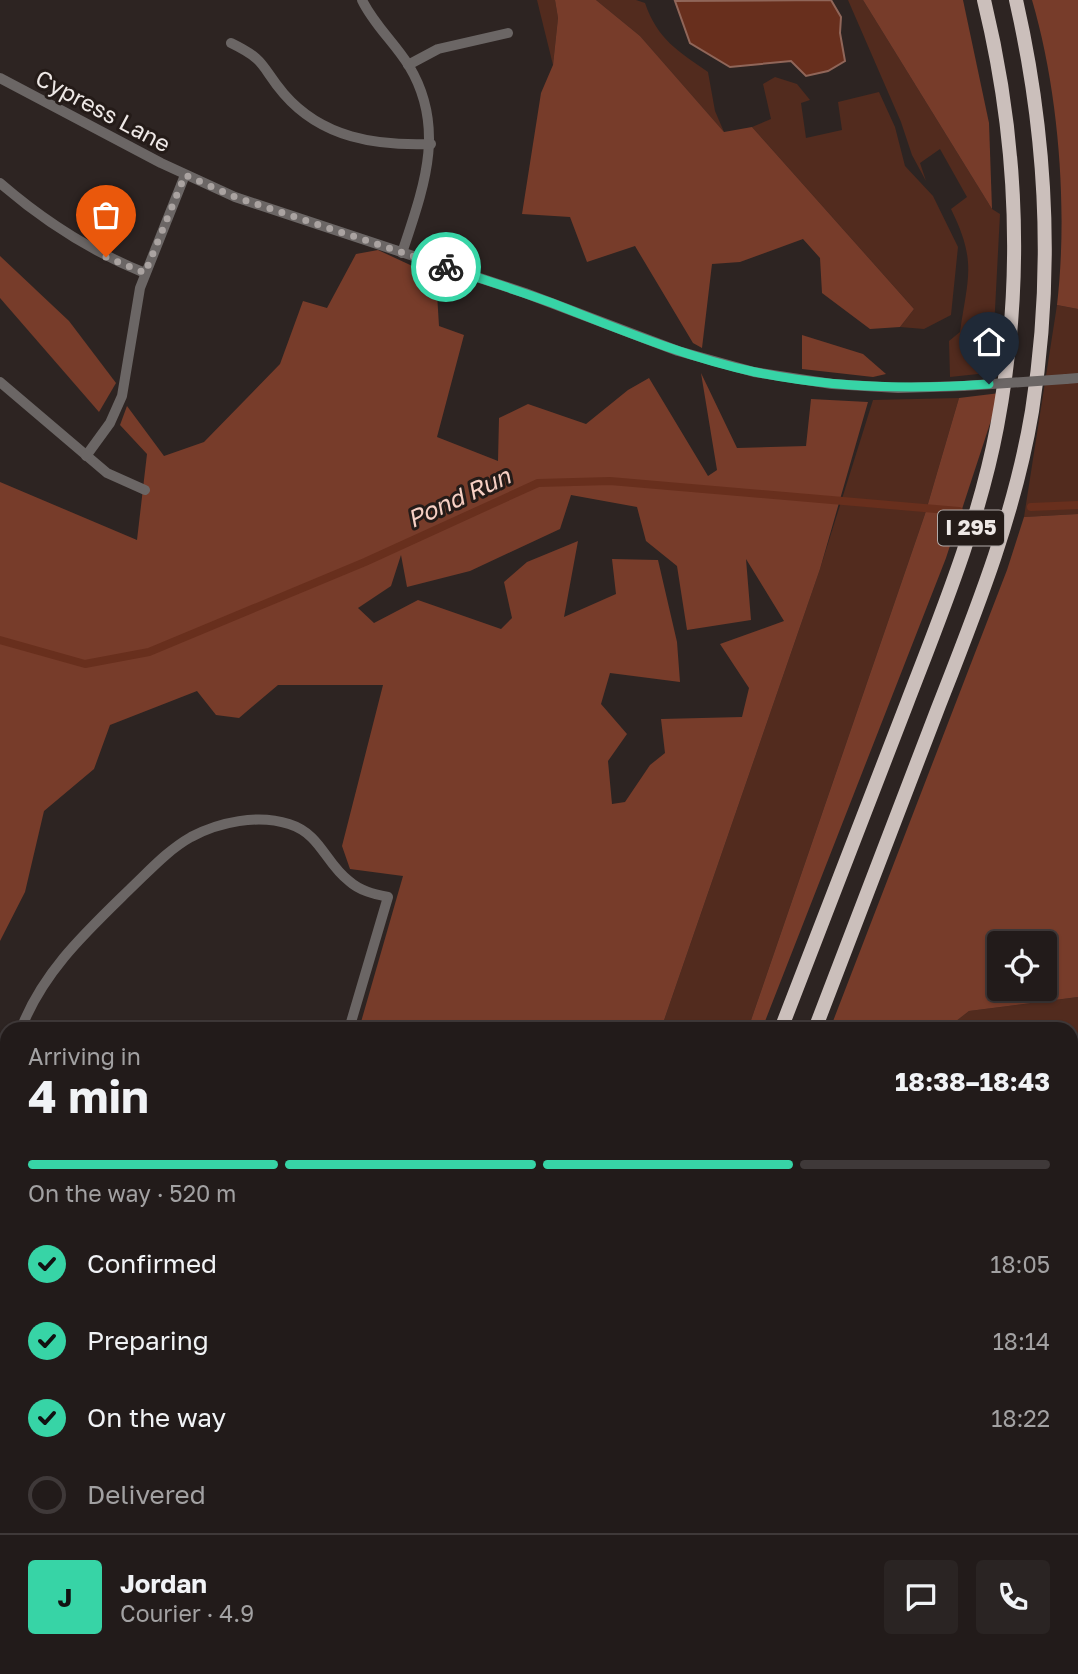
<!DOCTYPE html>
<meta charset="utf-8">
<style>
body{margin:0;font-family:"Golos Text",sans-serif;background:#2a2423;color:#f1f3f6;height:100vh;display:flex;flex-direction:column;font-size:26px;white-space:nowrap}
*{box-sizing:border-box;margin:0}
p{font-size:23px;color:#a2a1a2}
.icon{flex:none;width:38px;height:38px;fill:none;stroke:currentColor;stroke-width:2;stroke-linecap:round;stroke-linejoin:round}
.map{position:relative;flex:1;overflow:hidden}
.details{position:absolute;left:0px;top:1022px;width:1078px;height:653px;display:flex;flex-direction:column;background:#221b1a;border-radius:21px 21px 0 0;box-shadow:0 2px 5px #0004,0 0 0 2px #3f3939}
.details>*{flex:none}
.controls{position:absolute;left:987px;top:931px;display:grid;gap:14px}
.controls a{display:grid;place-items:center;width:70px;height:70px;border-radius:7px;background:#221b1a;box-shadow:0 2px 5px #0004,0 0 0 2px #3f3939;font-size:35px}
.pin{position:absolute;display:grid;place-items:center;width:60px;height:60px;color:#fff;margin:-72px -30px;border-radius:50% 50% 50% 0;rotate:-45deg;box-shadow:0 0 7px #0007}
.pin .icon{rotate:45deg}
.courier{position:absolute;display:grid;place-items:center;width:70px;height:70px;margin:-35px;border:5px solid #37d4a6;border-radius:50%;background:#fff;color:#222;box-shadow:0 2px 9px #0007}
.overview em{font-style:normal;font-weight:700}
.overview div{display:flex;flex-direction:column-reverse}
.overview{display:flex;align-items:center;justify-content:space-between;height:119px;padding:0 28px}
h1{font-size:46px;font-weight:700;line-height:52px}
.bar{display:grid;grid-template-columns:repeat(4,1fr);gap:10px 7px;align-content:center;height:84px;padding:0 28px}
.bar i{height:9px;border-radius:5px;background:#3f3939}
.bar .active{background:#37d4a6}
.bar p{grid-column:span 4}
.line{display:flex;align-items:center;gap:18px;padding:0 28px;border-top:2px solid #3f3939}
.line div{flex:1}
.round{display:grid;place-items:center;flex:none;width:74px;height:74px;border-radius:7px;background:#2a2423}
ol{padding:0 28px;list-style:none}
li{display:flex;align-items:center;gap:21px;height:77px}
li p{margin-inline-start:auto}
li .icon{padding:7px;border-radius:50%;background:#37d4a6;color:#111;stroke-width:4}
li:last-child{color:#a2a1a2}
li i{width:38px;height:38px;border:4px solid #3f3939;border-radius:50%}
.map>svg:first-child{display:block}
.green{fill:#522b1e}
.forest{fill:#773c2a;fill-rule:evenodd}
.water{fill:#682f1d;stroke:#906659;stroke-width:2}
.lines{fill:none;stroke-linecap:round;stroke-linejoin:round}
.canal{stroke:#682f1d;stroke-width:8}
.minor{stroke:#6b6665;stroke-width:10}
.highway{stroke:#cbbfbb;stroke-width:14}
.minor-bridge{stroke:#6b6665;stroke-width:10}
.done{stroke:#aaa3a1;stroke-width:7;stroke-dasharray:0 12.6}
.route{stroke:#37d4a6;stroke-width:9}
.labels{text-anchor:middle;stroke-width:6;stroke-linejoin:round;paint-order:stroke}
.shield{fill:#241b18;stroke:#b1aaa8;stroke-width:2}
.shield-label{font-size:21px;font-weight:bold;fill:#eee8e6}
.street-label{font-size:23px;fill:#eee8e6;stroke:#241b18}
.water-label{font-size:24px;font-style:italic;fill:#f7d0c4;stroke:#241b18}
</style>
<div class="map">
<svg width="1078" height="1674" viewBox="0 0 1078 1674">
<rect width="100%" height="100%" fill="#2d2422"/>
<g class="green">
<polygon points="537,0 555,0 558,18 553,65"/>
<path d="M596 0H636L645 3C658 40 677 50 708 72L715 111 724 132 640 36Z"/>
<path d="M848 0H863L992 209 1000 214 992 367 978 374 950 377 949 341 960 332C968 276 977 262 951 209L967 197 940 149 920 163 926 181 912 155 901 122Z"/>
<polygon points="775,77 797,84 810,100 801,103 806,138 842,130 838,102 879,92 895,127 905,166 933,196 958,247 951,315 924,329 900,327 914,309 752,127 771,119 763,84"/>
<polygon points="1057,305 1078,309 1078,514 1024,517"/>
<polygon points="959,398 925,514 748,1029 661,1029 820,569 873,400"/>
<polygon points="1078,997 1078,1039 1071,1039 1071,1029 946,1029 969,1011"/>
<polygon points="1078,1403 1078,1554 1071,1559 1071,1421"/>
</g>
<g class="forest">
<polygon points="555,0 596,0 640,36 724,132 752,127 914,309 900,327 870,329 822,293 820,258 803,239 740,262 712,264 702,348 693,343 635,246 587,262 570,217 522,214 541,93 553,65 558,18"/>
<polygon points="863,0 963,0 989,123 992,209"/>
<path d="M1032 0H1078V309L1057 305C1068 210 1059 92 1032 0Z"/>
<path d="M378 250 436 277 439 326 464 335 437 437 498 461 499 418 528 404 586 424 628 390 649 378 708 476 717 470 701 373 737 448 806 446 811 399 868 402 820 569 661 1029H359L403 876 350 869 342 846 383 685H278L239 718 216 715 197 691 110 725 94 769 44 811 25 892 0 941V482L137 540 147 454 120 425 127 406 164 456 204 442 280 364 303 301 327 308 356 254ZM571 495 637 507 646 541 677 566 687 630 751 620 746 559 784 621 720 644 749 688 742 717 661 719 665 753 650 765 625 802 612 804 608 761 627 734 601 704 610 673 680 682 677 642 658 560 612 559 616 594 564 617 578 541 527 562 504 582 512 618 501 629 418 600 374 623 358 608 391 586 401 555 407 587 470 571 560 529Z"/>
<polygon points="0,256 69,321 116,383 99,412 0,298"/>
<polygon points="802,335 863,354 886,374 873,377 802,369"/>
<polygon points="1000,393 946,558 762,1029 748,1029 925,514 959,398"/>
<path d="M1078 514V997L969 1011 946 1029H830L1007 570 1024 517ZM999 943H1045V989H999Z"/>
<polygon points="7,1363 7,1511 0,1508 0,1365"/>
<polygon points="1078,1554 1078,1671 1074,1674 1037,1674 1037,1668 1071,1668 1071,1559"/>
<polygon points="129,1668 441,1668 439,1674 158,1674"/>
</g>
<polygon class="water" points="831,0 841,17 840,33 845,61 828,71 806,76 791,61 730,67 690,43 675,1"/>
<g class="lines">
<g class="canal">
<polyline points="1031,507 1078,505"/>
<polyline points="0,640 85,664 149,652 365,562 538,483 610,481 959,511"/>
</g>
<g class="minor">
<path d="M362 0C374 25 395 43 409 66 447 129 423 189 402 253"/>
<path d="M231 43C268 61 260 66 284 94 322 138 376 146 431 144"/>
<polyline points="408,65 438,49 508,33"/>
<polyline points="0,78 161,163 235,197 525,293 678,351 754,372 832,384 898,388 963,386"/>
<path d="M0 183C45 222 90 251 145 273"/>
<polyline points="1066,379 1078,378"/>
<polyline points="0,382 107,473 145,490"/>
<polyline points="86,456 110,423 122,396 140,288 185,175"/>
<path d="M21 1029C43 971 87 931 131 888 150 870 168 850 191 837 219 822 258 814 289 824 321 834 325 863 349 881 360 891 374 894 388 897L349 1029"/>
<polyline points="0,1083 7,1064"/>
<polyline points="0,1118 7,1123"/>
<polyline points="1071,1144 1078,1149"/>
<polyline points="870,1668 899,1674"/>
<polyline points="744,1674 747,1668"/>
</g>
<g class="highway">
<path d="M781 1029C823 920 865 811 907 703 942 612 979 522 997 427 1024 285 1018 140 984 0"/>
<path d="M815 1029C856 922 897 815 938 708 976 611 1015 514 1032 411 1054 273 1047 136 1016 0"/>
<polyline points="535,1674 537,1668"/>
<polyline points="568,1674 570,1668"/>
</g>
<polyline class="minor-bridge" points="963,386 1066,379"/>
</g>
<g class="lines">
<polyline class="done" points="106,257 145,273 185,175 235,197 446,267"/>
<path class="route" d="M446 267C481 279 517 290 552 303 619 329 685 357 755 372 832 388 910 390 989 384"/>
</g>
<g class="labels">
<rect class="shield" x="938" y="510.5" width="66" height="35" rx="5"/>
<g class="shield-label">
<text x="971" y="535">I 295</text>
</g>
<g class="street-label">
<text transform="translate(103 111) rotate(28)" y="8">Cypress Lane</text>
</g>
<g class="water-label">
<text transform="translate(459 498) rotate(-25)" y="8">Pond Run</text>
</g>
</g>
</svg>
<div class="controls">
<a><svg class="icon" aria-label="locate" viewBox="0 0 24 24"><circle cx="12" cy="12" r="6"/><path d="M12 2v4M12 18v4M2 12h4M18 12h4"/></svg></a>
</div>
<div class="pin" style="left:106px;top:257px;background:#ea580c"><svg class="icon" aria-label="bag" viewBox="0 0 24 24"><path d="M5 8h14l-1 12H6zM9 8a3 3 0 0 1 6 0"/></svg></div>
<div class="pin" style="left:989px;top:384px;background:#1f2937"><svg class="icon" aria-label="home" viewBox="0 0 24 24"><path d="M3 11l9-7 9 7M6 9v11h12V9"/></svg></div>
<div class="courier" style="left:446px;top:267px"><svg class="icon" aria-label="bike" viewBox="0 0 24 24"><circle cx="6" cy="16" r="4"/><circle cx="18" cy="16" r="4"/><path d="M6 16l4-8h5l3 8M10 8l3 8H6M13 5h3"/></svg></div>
<section class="details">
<div class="overview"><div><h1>4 min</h1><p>Arriving in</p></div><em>18:38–18:43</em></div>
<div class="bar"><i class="active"></i><i class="active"></i><i class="active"></i><i></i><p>On the way · 520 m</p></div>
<ol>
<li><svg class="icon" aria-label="check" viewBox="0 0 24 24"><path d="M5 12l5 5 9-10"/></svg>Confirmed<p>18:05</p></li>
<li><svg class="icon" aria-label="check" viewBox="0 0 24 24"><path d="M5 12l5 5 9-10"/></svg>Preparing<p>18:14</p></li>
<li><svg class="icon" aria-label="check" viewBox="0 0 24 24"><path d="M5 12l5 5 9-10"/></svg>On the way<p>18:22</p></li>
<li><i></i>Delivered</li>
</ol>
<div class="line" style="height:126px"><b class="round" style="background:#37d4a6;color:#111">J</b><div><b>Jordan</b><p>Courier · 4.9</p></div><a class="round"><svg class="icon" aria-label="chat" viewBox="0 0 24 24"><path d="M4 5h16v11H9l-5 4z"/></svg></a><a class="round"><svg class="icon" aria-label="phone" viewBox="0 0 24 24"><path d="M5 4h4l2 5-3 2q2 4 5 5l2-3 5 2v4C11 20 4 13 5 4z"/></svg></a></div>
</section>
</div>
